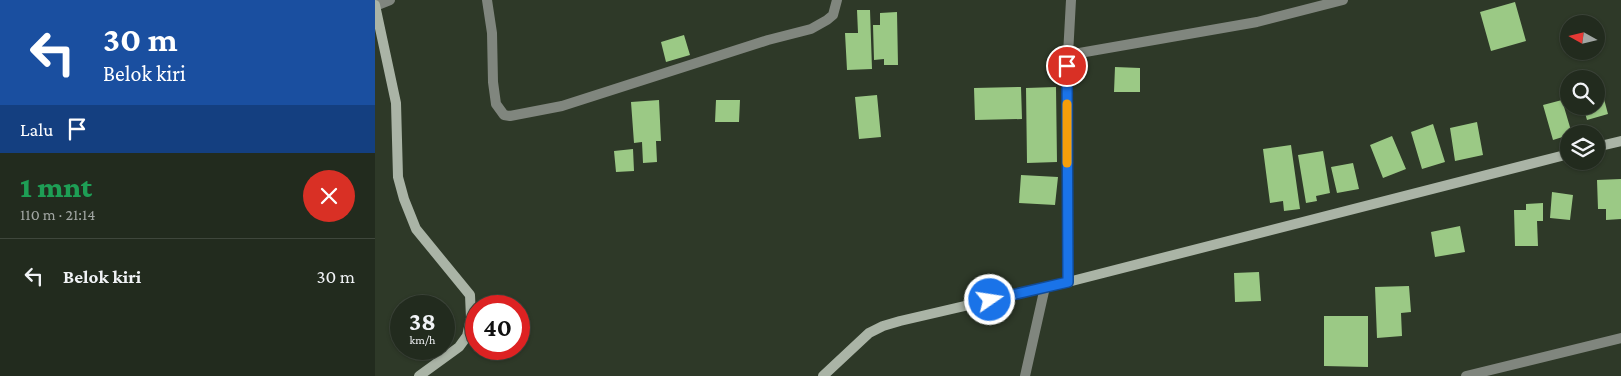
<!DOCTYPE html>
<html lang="id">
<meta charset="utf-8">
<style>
body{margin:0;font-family:"Crimson Pro",serif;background:#2a3327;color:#f1f3f6;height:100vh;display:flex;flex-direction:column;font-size:19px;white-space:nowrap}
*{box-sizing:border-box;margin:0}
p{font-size:16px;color:#a2a7a4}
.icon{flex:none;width:28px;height:28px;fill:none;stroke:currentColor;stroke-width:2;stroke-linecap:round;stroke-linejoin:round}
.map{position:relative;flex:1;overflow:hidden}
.drawer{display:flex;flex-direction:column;background:#222b1e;width:375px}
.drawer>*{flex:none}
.guide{background:#1a4fa0;color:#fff;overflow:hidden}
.needle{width:32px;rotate:278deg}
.fabs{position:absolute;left:1185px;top:15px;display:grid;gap:10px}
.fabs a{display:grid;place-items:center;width:45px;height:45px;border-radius:50%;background:#222b1e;box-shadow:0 1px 4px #0004,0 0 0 1px #3f473c;font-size:25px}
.speed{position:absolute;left:15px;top:295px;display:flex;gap:10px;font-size:25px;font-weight:700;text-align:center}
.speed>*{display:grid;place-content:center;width:65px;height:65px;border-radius:50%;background:#222b1e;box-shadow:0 1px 4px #0004,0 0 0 1px #3f473c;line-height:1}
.speed small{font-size:12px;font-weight:400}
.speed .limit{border:8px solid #d22;background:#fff;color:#111}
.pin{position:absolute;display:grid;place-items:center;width:42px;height:42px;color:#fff;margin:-21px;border:2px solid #fff;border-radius:50%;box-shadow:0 1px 5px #0007}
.me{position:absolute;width:55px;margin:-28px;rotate:77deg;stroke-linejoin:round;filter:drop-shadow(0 0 4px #0008)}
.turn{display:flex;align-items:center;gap:18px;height:105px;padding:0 20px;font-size:22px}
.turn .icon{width:65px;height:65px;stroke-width:2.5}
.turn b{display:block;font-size:35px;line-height:42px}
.then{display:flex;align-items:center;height:48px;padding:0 20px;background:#0003;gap:10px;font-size:19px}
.round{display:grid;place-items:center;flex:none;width:52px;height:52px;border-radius:26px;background:#2a3327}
.overview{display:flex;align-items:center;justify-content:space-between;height:85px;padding:0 20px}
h1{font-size:30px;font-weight:800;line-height:38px;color:#1e9e55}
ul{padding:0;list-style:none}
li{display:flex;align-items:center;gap:15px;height:75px;padding:0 20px;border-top:1px solid #3f473c}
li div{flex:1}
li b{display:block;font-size:19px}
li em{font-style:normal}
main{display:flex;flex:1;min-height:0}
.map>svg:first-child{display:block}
.building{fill:#9bc985}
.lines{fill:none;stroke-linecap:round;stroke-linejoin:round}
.street{stroke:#80867e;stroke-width:10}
.secondary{stroke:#aab4a6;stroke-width:10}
.route-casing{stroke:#114b97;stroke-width:12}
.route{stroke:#1a73e8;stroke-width:9}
.slow{stroke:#f59e0b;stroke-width:9}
</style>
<main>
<section class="drawer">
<div class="guide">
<div class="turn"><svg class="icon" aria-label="left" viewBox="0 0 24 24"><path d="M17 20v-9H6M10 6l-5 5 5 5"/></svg><div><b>30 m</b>Belok kiri</div></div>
<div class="then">Lalu<svg class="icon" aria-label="arrive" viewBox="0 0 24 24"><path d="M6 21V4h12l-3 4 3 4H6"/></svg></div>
</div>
<div class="overview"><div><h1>1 mnt</h1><p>110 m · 21:14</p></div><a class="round" style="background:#d93025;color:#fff"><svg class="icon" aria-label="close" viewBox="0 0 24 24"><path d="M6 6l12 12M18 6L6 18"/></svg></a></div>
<ul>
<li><svg class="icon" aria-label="left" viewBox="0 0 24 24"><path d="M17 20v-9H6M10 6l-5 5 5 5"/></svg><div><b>Belok kiri</b></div><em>30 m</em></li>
</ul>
</section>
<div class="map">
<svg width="1246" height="376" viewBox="0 0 1246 376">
<rect width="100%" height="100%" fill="#2e3928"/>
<path class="building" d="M1140 2 1151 41 1116 51 1105 12Z
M482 10H495L497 69 472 70 470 33H483Z
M522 12 523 65H509V59L499 60 498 25H505V13Z
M309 35 315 55 291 62 286 42Z
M740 67 765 68V92H739Z
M1225 84 1233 114 1212 120 1208 106H1221V85Z
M646 87 647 119 600 120 599 88Z
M681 87 682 162 652 163 651 88Z
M502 95 506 137 484 139 480 97Z
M284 100 286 141H281L282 162 268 163 267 142 259 143 256 102Z
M341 100H365L364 122H340Z
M1187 100 1197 134 1178 140 1168 105Z
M1102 122 1108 155 1080 161 1075 128Z
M1058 124 1070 162 1047 169 1036 132Z
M1017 136 1031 169 1008 178 995 145Z
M916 145 925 209 909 211 908 201 895 203 888 149Z
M258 149 259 171 241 172 239 151Z
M948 151 955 193 941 196 942 201 931 203 923 155Z
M978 163 984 189 962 193 956 167Z
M646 175 683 177 680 205 644 203Z
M1246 179V219L1231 220V209H1223L1222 180Z
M1177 192 1198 195 1195 220 1175 218Z
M1168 203V221H1162L1163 246H1140L1139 210H1151V204Z
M1085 226 1090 252 1060 257 1056 232Z
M884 272 886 301 860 302 859 273Z
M1034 286 1036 312 1026 313 1027 336 1002 338 1000 287Z
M949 316H993V367L949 366Z"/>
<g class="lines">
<path class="street" d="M112 0 117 33 118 82 121 104 129 115 135 116 187 106 393 40 436 29 452 20 458 15 462 0
M0 6 15 0
M693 55 696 0
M693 282 692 87 693 55 882 22 968 0
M650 376 670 287
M1091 376 1246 338"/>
<path class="secondary" d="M0 5 21 103 23 177 29 199 41 229 95 295 96 318 92 336 84 347 44 376
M1221 147 1246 141
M448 376 494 333 508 326 525 321 693 282 1194 154"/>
</g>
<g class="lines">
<g class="route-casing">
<path id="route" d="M615 300 693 282 692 66"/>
</g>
<use href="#route" class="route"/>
<path class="slow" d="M692 104V163"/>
</g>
</svg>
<div class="fabs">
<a><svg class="needle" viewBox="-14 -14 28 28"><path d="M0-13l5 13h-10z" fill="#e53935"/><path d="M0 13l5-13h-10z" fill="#a2a7a4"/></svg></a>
<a><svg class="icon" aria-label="search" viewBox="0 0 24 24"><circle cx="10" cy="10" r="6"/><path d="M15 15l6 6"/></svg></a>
<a><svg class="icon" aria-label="layers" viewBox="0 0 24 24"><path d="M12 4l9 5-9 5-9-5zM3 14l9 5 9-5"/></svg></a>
</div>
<div class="speed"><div>38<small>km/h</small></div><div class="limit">40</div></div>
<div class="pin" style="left:692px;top:66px;background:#d93025"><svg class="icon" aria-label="arrive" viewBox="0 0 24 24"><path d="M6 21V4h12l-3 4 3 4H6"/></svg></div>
<svg class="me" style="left:615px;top:300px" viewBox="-20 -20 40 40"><circle r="17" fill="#1a73e8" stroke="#fff" stroke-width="3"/><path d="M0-11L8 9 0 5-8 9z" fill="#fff"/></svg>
</div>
</main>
